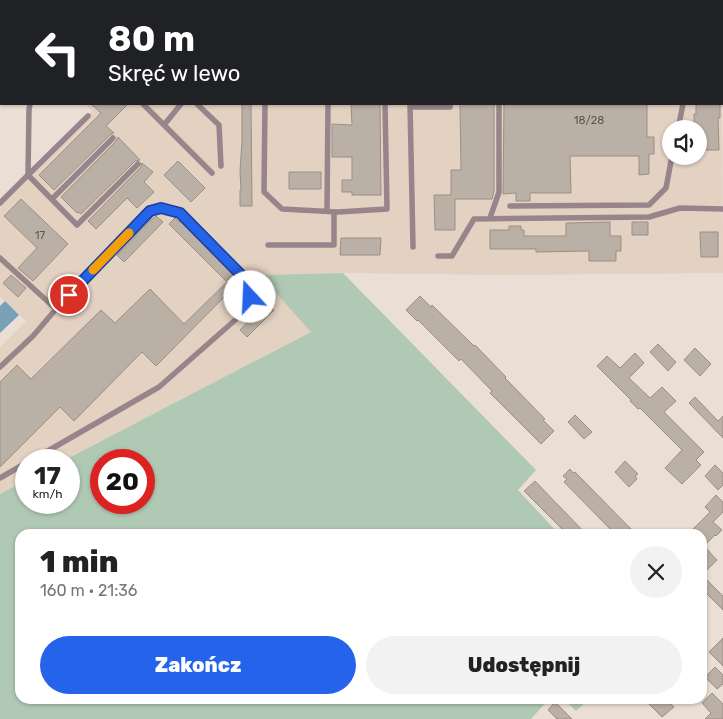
<!DOCTYPE html>
<html lang="pl">
<meta charset="utf-8">
<style>
body{margin:0;font-family:Rubik,sans-serif;background:#f2f2f2;color:#222;height:100vh;display:flex;flex-direction:column;font-size:19px;white-space:nowrap}
*{box-sizing:border-box;margin:0}
p{font-size:16px;color:#767676}
.icon{flex:none;width:28px;height:28px;fill:none;stroke:currentColor;stroke-width:2;stroke-linecap:round;stroke-linejoin:round}
.map{position:relative;flex:1;overflow:hidden}
.side{position:absolute;left:15px;top:529px;width:692px;height:175px;display:flex;flex-direction:column;background:#fff;border-radius:15px;box-shadow:0 1px 4px #0004}
.side>*{flex:none}
.hud{position:absolute;left:0px;top:0px;width:724px;height:105px;box-shadow:0 1px 4px #0004;background:#202124;color:#fff;overflow:hidden}
.tools{position:absolute;left:662px;top:120px;display:grid;gap:10px}
.tools a{display:grid;place-items:center;width:45px;height:45px;border-radius:50%;background:#fff;box-shadow:0 1px 4px #0004;font-size:25px}
.speed{position:absolute;left:15px;top:449px;display:flex;gap:10px;font-size:25px;font-weight:700;text-align:center}
.speed>*{display:grid;place-content:center;width:65px;height:65px;border-radius:50%;background:#fff;box-shadow:0 1px 4px #0004;line-height:1}
.speed small{font-size:12px;font-weight:400}
.speed .limit{border:8px solid #d22;background:#fff;color:#111}
.pin{position:absolute;display:grid;place-items:center;width:42px;height:42px;color:#fff;margin:-21px;border:2px solid #fff;border-radius:50%;box-shadow:0 1px 5px #0007}
.me{position:absolute;width:55px;margin:-28px;rotate:340deg;stroke-linejoin:round;filter:drop-shadow(0 0 4px #0008)}
.turn{display:flex;align-items:center;gap:18px;height:105px;padding:0 25px;font-size:22px}
.turn .icon{width:65px;height:65px;stroke-width:2.5}
.turn b{display:block;font-size:35px;line-height:42px}
.round{display:grid;place-items:center;flex:none;width:52px;height:52px;border-radius:26px;background:#f2f2f2}
.overview{display:flex;align-items:center;justify-content:space-between;height:85px;padding:0 25px}
h1{font-size:30px;font-weight:800;line-height:38px}
.action{display:flex;gap:10px;margin-top:auto;padding:10px 25px}
.action a{flex:1;height:58px;border-radius:30px;background:#2563eb;color:#fff;font-size:20px;font-weight:800;line-height:58px;text-align:center}
.action a+a{background:#f2f2f2;color:#222}
.map>svg:first-child{display:block}
.built{fill:#e3d1c2;fill-rule:evenodd}
.green{fill:#b0c9b5;fill-rule:evenodd}
.water{fill:#79a1b5}
.building{fill:#bbb0a6;stroke:#9a8f85}
.lines{fill:none;stroke-linecap:round;stroke-linejoin:round}
.service{stroke:#97858b;stroke-width:5.5}
.route-casing{stroke:#184099;stroke-width:12}
.route{stroke:#2563eb;stroke-width:9}
.slow{stroke:#f59e0b;stroke-width:9}
.labels{text-anchor:middle;stroke-width:4;stroke-linejoin:round;paint-order:stroke}
.number-label{font-size:11px;fill:#5c5650}
</style>
<div class="map">
<svg width="723" height="719" viewBox="0 0 723 719">
<rect width="100%" height="100%" fill="#ebdfd5"/>
<path class="built" d="M17 0H717V1H16Z
M722 45 723 273 502 275 343 273 260 275 312 332 65 460H26V480L0 494V347L26 321 0 297V204L92 111 85 104H722ZM671 129H699V156H671Z"/>
<path class="green" d="M343 273 536 470 518 490 559 534H20V699H549L531 719H0V494L26 480V502H69V460H65L311 332 260 275ZM101 460H144V502H101Z
M564 699H589L576 711Z"/>
<path class="water" d="M5 301 19 315 0 333V306Z"/>
<path class="building" d="M91 104H128L106 126 114 133 110 135 54 190 39 175 101 113Z
M242 104H251L252 206H240V190H241L240 171 242 141Z
M351 104H380L381 195H352V192H342V180H352V157H332V124L352 125Z
M460 104H494V191L492 199H455V230H435L434 195H451V170H461Z
M504 104H647V137H654V154H649V174L639 175V156H570L571 193H530V201H516V193L503 194Z
M696 104H720V118H718L719 150H699V129H694V114H696Z
M118 137 140 160 135 161 81 214 78 212 77 213 61 197 116 141Z
M178 161 205 188 191 202 164 175Z
M142 163 153 172 144 182 154 192 137 208 127 198 96 229 88 221 141 167Z
M289 172H321V189H289Z
M21 199 68 244 33 281 18 268 37 248 4 216Z
M156 216 163 222 124 262 117 255 149 222Z
M175 218 179 222 180 221 233 274 226 281 169 224Z
M610 222V236H621V251H616V261H589V251L536 252V249H490V230H509V226H521V230H524V236H566V223Z
M632 222H648V235H632Z
M700 232H718V257H701Z
M341 238H381L380 255H340Z
M11 275 26 288 18 297 3 283Z
M227 282 232 289 156 366 142 352 74 421 60 407 0 467V382L17 365 31 379 101 310 115 323 150 289 184 324Z
M420 296 431 307 432 305 474 346 475 345 506 377 505 378 545 419 543 420 554 431 541 444 490 393 492 391 461 359 459 361 418 320 417 321 406 310Z
M267 303 274 310 247 337 240 330Z
M658 344 676 362 668 371 650 352Z
M695 348 711 364 700 376 684 360Z
M635 353 644 363 629 378 650 398 662 387 676 401 664 412 704 452 696 460 701 465 682 484 665 468 682 450 640 408 638 409 630 401 631 400 597 366 607 356 620 368Z
M695 397 718 421 723 416V438L689 403Z
M575 415 592 432 584 439 568 422Z
M625 461 638 474 635 476 637 479 629 487 615 472Z
M715 465 723 473V485L718 490 705 476Z
M570 469 573 473 575 472 631 529 625 534H615L564 482 567 479 563 476Z
M535 481 586 534H567L524 491Z
M716 495 723 502V512L713 522 722 530 716 536 715 535 704 546 717 560 702 575V534H688L710 512 705 507Z
M702 575 723 596V610L702 589Z
M723 638V666L709 652Z
M715 667 723 675V684L717 689 705 677Z
M712 693 723 704V719H705L711 713 702 703Z
M654 699H666L674 707 662 717 649 704Z
M555 702 572 719H557L548 710Z"/>
<g class="lines">
<path class="service" d="M35 0 37 1
M266 0 270 1
M370 0V1
M420 0V1
M109 1 110 0
M150 1 151 0
M281 1V0
M510 1V0
M722 13H723
M722 43H723
M143 104 212 173
M197 104 219 125 221 166
M265 104 264 192 282 209 338 212 387 209 385 104
M410 104 413 247
M410 107H450V104
M88 116 28 175 77 225 138 164
M164 125 181 104
M678 129 683 104
M52 199 113 138
M0 203 28 175 29 110 30 104
M510 206 649 205 666 188 672 156
M327 211 328 104
M490 218 499 192V104
M268 245H334V212
M438 256H452L474 219 649 217 680 208 723 209
M0 258 56 309 33 336 0 367
M32 460 159 387 242 314 250 297 248 282 181 213 161 208 150 211 56 309
M0 478 26 463"/>
</g>
<g class="lines">
<g class="route-casing">
<path id="route" d="M69 295 150 211 161 208 180 213 248 282 250 297"/>
</g>
<use href="#route" class="route"/>
<path class="slow" d="M93 270 129 233"/>
</g>
<g class="labels">
<g class="number-label">
<text x="589" y="124">18/28</text>
<text x="40" y="239">17</text>
</g>
</g>
</svg>
<div class="tools">
<a><svg class="icon" aria-label="sound" viewBox="0 0 24 24"><path d="M4 9h4l5-4v14l-5-4H4zM17 9q2 3 0 6"/></svg></a>
</div>
<div class="speed"><div>17<small>km/h</small></div><div class="limit">20</div></div>
<div class="pin" style="left:69px;top:295px;background:#d93025"><svg class="icon" aria-label="arrive" viewBox="0 0 24 24"><path d="M6 21V4h12l-3 4 3 4H6"/></svg></div>
<svg class="me" style="left:250px;top:297px" viewBox="-20 -20 40 40"><circle r="19" fill="#fff"/><path d="M0-13L10 11 0 6-10 11z" fill="#2563eb"/></svg>
<div class="hud">
<div class="turn"><svg class="icon" aria-label="left" viewBox="0 0 24 24"><path d="M17 20v-9H6M10 6l-5 5 5 5"/></svg><div><b>80 m</b>Skręć w lewo</div></div>
</div>
<section class="side">
<div class="overview"><div><h1>1 min</h1><p>160 m · 21:36</p></div><a class="round"><svg class="icon" aria-label="close" viewBox="0 0 24 24"><path d="M6 6l12 12M18 6L6 18"/></svg></a></div>
<div class="action"><a>Zakończ</a><a>Udostępnij</a></div>
</section>
</div>
